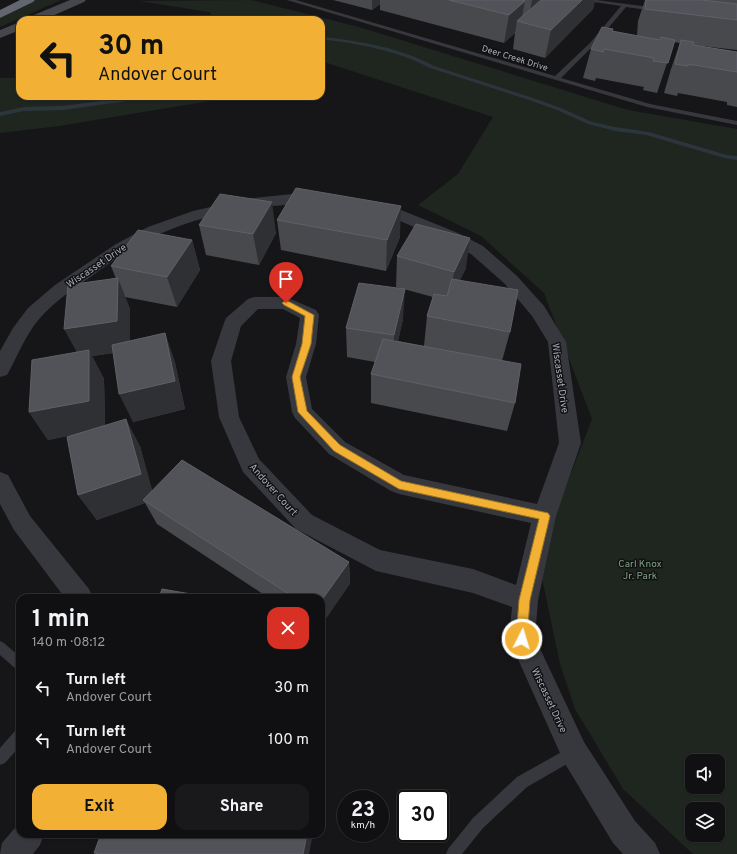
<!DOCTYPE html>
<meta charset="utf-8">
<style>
body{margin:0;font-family:Overpass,sans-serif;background:#19191b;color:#f1f3f6;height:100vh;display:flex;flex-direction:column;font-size:15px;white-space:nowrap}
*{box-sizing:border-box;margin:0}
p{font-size:13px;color:#9c9d9f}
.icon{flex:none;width:22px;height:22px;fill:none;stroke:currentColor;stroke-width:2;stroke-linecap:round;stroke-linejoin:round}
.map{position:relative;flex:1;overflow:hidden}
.panel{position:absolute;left:16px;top:594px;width:309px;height:244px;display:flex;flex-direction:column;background:#101012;border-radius:12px;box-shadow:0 1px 3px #0004,0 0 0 1px #303032}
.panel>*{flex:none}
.guide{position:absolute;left:16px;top:16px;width:309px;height:84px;border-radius:12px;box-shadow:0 1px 3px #0004,0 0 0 1px #303032;background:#f2b134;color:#111;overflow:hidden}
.buttons{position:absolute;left:685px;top:754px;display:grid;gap:8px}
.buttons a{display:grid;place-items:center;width:40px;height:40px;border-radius:8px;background:#101012;box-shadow:0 1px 3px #0004,0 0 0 1px #303032;font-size:20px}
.speed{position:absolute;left:337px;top:790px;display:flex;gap:8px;font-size:20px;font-weight:700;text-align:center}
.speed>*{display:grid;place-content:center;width:52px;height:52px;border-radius:50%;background:#101012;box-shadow:0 1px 3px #0004,0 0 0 1px #303032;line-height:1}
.speed small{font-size:10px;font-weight:400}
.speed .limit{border:2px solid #111;border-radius:6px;background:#fff;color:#111}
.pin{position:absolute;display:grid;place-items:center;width:34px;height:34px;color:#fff;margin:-41px -17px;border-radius:50% 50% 50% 0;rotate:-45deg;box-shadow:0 0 4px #0007}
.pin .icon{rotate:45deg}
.me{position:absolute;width:44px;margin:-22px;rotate:5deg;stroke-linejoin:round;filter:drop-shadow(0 0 3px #0008)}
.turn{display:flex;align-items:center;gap:14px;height:84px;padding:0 16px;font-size:18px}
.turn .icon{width:52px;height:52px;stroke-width:2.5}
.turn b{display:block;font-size:28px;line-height:34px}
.round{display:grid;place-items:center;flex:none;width:42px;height:42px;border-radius:12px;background:#19191b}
.head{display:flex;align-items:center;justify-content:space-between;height:68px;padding:0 16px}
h1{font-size:24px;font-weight:700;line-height:30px}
.button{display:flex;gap:8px;margin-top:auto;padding:8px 16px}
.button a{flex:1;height:46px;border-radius:12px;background:#f2b134;color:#111;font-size:16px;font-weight:700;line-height:46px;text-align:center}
.button a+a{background:#19191b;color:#f1f3f6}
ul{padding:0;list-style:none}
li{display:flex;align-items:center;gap:12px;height:52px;padding:0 16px}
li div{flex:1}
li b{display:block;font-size:15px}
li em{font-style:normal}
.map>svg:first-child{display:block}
.green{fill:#1e261f;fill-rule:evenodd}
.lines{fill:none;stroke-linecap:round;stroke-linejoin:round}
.stream{fill:#2c353c;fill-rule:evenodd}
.service{fill:#37383d;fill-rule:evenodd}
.minor{fill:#37383d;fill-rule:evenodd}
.secondary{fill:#45474d;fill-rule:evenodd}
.motorway{fill:#63666e;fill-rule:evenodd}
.wall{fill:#47494d}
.shaded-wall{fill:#2f3033}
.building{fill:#525359;stroke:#5f6168}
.route{fill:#f2b134;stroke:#9d7322}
.labels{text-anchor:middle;stroke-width:3;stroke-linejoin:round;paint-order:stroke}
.far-street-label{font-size:9px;fill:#a8adb8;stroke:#111113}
.street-label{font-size:10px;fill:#a8adb8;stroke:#111113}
.park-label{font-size:10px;fill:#7fa381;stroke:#111113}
</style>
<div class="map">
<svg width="737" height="854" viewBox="0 0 737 854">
<rect width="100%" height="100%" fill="#161618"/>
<path class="green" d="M35 0H61L0 27V17Z
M251 0 359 27 628 110 737 129V854H693L623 789 575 709 560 664 538 559 592 419 544 293 481 236 418 205 458 174 493 117 321 61V20H216L209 12 139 1ZM692 761H718V787H692ZM692 809H718V835H692Z
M0 78H20V96H240L59 126 0 133Z"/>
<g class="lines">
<path class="stream" d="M321 37C360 41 398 47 434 66L533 98 561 108 592 122 615 127 649 132 727 155 737 156V160L724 158 646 135 615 131 588 124 557 110 529 100 430 68C396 50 359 44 321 39Z
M138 96H152L149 98 63 110 24 111 0 116V112L24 107 63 106Z"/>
<path class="service" d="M287 0H296L555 76 590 43 621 6 581 0H596L657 8V10L655 11 626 7 594 45 561 78 650 104 737 121V125L647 107Z
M0 641 4 643 20 657V671L16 669 0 655Z
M20 729V746L5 763 0 765V748L15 731Z
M574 745 579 747 581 752 579 757 527 787 483 828 462 854H446L448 849 473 818 517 777Z"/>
<path class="minor" d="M292 194 322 196 324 199 322 202 316 204C254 204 192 215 137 245 122 254 107 265 92 276 74 288 55 301 40 318 25 335 18 356 7 375L0 377V351L13 328 28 308 55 285 116 244 148 227 193 211 245 199Z
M373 204 401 210 458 233 483 246 517 276 544 306 566 342 581 443 556 516 538 600 535 638 584 742 635 821 655 843 660 854H623L613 843 564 762 513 648 509 639 512 607 473 593 376 571 296 529 243 472 219 417 211 361 224 323 226 318 248 299 254 297H286L316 310 319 315 316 344 306 377 312 409 345 442 404 475 537 504 559 443 548 342 532 316 505 284 471 254 446 241 391 217 367 212 365 209 367 206ZM258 309H283L300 318 296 344 286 377 292 412 295 418 329 454 391 491 399 494 531 523 516 585 473 569 380 550 312 515 259 459 239 417 231 361 241 326Z
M0 472 8 475 30 516 89 589 93 598H65L14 530 0 504Z
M20 822V834H44L40 845 33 854H0L2 843Z"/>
<path class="secondary" d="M70 0H86L84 2 43 20H27L29 17Z
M20 22V30L0 38V30Z"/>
<path class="motorway" d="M20 0H35L33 2 0 18V10Z"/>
</g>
<path class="wall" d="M333 0H595L593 9 545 58 513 49 515 33 504 43 380 10V4L372 10Z
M645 0H737V50L693 45 737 52V107L727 105V102L678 93 677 96 664 93 671 69 680 43 674 42 657 93 643 90 644 87 596 78 595 81 583 78 591 49 613 29V32L637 36 638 21Z
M277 220 400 237 386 271 281 250Z
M199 225 276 233 259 265 206 255Z
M192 240 200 270 177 307 125 297 130 309V341L165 333 175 363 185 409 133 422 113 353 92 356 104 379 105 425 140 446 152 491 349 562 350 584 321 598H269L157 524 145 503 97 520 78 495 76 434 48 440 29 412 76 352 116 279 111 266Z
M397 256 466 268 460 280 510 332 502 361 515 403 507 431 371 403V374L375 362 347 357 346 328 403 319 398 341 478 356 424 346 427 316 433 297 396 287Z"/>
<path class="shaded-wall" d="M372 0H380V4L372 10Z
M532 0H544L528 22Z
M582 0H595L593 9 545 58 551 30Z
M525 1 521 22 517 21 515 33 504 43 509 15Z
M272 202 276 233 259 265 253 234Z
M401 206 400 237 386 271 387 240Z
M470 238 466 268 449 302 454 272Z
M192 240 200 270 177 307 167 277Z
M118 278 130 309V351L92 356 104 379 105 429 48 440 29 412 80 358 64 329Z
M405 289 403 319 393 364 394 335Z
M165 333 175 363 185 409 133 422 119 394Z
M126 419 140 446 155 500H143L145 503 97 520 78 495Z
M349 562 350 584 321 626V601Z
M307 834H313L309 854H303Z"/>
<path class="building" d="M449 0H522L525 1 509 15Z
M541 0H582L551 30 517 21Z
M646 0H702L737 4V20L645 9Z
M602 27 613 29 612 31 660 40 661 37 675 40 668 63 653 61 654 58 604 49 603 52 591 49Z
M681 40 694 42 693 45 737 52V72L688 64V66L675 64Z
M296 188 401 206 387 240 277 220Z
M220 194 272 202 253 234 199 225Z
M416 224 470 238 454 272 397 256Z
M138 230 192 240 167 277 111 266Z
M118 278 117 321 64 329 68 285Z
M452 279 518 290 510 332 427 316 434 294 447 296Z
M359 283 405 289 394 335 346 328Z
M165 333 175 381 119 394 112 345Z
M383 339 521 364 515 403 371 374Z
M89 350V401L29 412 32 360Z
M126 419 141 474 78 495 67 437Z
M182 460 349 562 321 601V598H295L143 500Z
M162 589 214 598H159Z
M101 834H307L303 854H99L94 853Z"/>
<path class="route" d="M286 300 314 315 311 344 300 377 307 411 340 445 401 481 548 513 550 516 530 600 527 639 526 643 522 645 518 643 516 639 519 600 539 519 399 489 334 451 298 412 292 377 302 344 305 316 284 305 282 303Z"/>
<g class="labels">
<g class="far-street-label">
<text transform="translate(515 58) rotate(17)" y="3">Deer Creek Drive</text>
</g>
<g class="street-label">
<text transform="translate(96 265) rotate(-34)" y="4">Wiscasset Drive</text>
<text transform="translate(561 378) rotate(82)" y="4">Wiscasset Drive</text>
<text transform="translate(274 489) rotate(48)" y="4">Andover Court</text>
<text transform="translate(550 700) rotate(65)" y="4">Wiscasset Drive</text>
</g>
<g class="park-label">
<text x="640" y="567">Carl Knox<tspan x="640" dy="12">Jr. Park</tspan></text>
</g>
</g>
</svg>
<div class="buttons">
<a><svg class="icon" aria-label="sound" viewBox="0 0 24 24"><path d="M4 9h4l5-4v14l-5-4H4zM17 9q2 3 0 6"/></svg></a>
<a><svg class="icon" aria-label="layers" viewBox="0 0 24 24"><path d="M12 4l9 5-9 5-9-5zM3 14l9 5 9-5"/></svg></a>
</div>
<div class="speed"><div>23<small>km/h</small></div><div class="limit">30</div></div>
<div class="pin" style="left:286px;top:303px;background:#d93025"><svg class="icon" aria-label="arrive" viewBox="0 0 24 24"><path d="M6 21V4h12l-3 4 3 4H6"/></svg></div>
<svg class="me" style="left:522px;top:639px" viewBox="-20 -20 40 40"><circle r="17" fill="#f2b134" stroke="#fff" stroke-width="3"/><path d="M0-11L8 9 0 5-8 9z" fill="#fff"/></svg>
<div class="guide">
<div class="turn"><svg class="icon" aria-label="left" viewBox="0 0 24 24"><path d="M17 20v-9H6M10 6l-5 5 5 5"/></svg><div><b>30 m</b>Andover Court</div></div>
</div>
<section class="panel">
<div class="head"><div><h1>1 min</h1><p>140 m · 08:12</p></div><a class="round" style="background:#d93025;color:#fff"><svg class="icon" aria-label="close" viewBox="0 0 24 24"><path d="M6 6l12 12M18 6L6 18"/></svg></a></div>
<ul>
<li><svg class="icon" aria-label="left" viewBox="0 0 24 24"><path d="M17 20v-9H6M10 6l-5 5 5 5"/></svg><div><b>Turn left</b><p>Andover Court</p></div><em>30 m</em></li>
<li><svg class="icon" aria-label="left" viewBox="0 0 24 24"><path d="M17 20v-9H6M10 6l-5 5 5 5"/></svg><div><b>Turn left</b><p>Andover Court</p></div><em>100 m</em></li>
</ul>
<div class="button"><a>Exit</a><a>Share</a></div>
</section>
</div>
